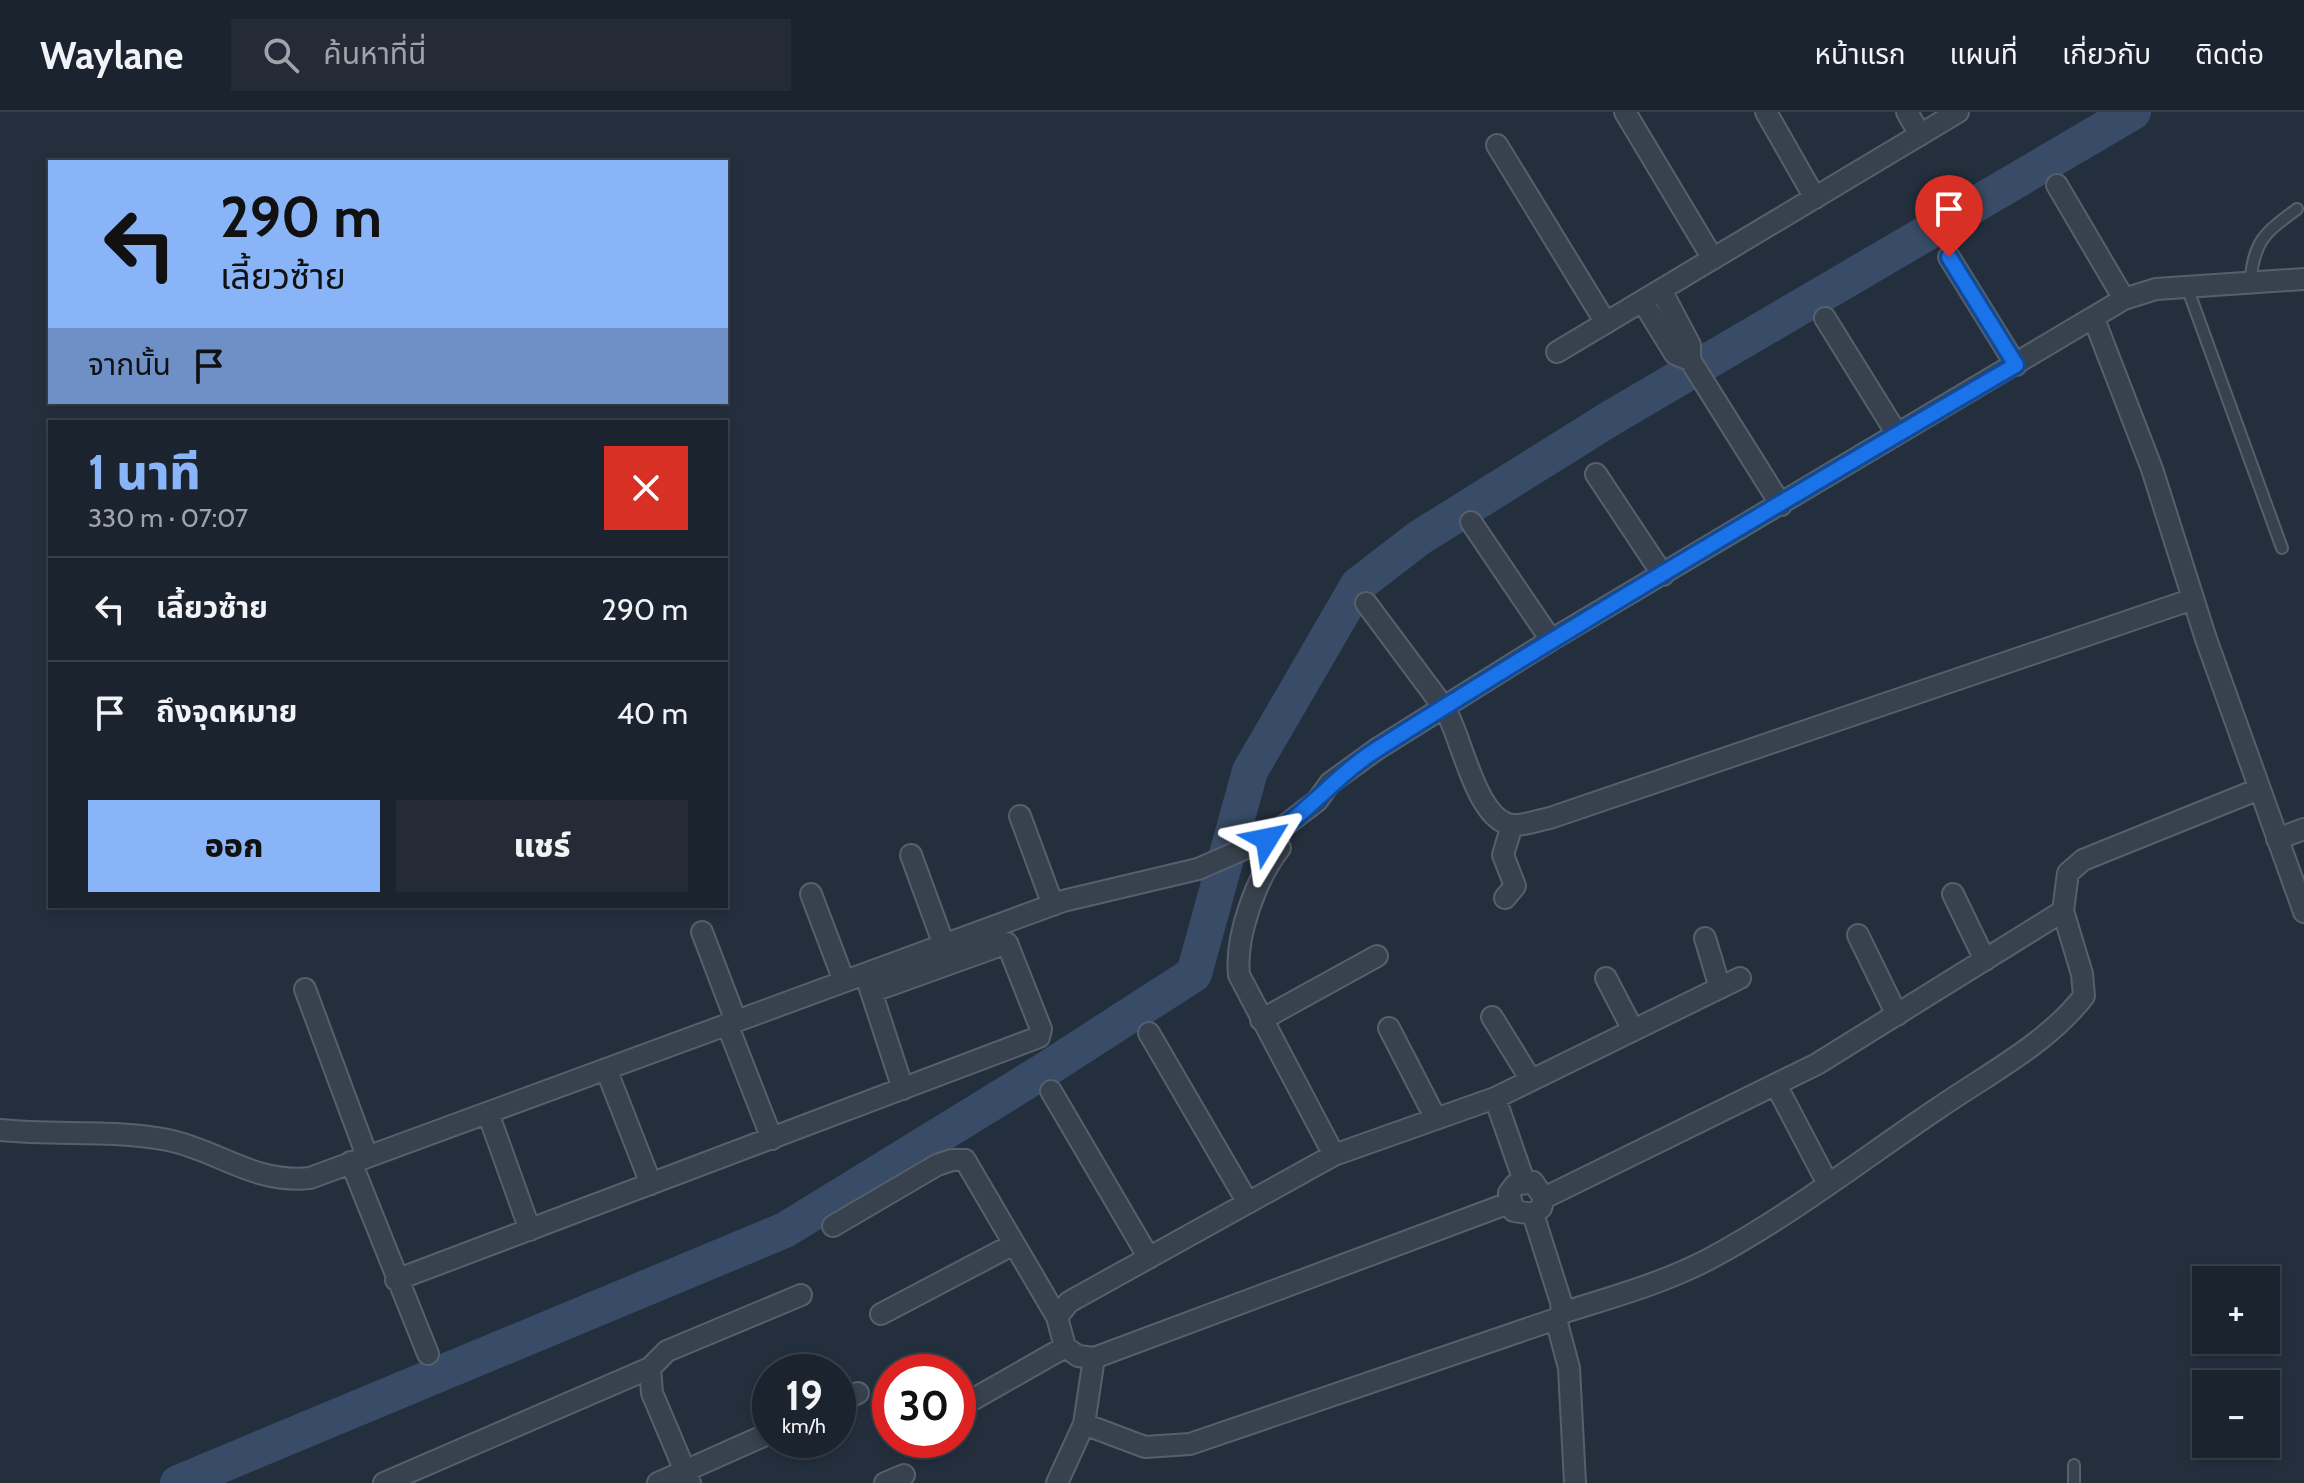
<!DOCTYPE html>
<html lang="th">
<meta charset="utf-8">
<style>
body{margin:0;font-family:Cabin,"Noto Sans Thai",sans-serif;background:#242b36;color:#f1f3f6;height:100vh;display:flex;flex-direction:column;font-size:30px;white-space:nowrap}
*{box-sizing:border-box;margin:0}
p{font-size:26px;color:#a0a4aa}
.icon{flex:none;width:44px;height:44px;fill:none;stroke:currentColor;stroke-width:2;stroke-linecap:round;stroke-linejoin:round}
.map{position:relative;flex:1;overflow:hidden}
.drawer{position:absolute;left:48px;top:308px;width:680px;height:488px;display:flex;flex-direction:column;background:#1b232e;border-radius:0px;box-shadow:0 4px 12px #0003,0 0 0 2px #39404a}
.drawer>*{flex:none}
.top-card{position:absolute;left:48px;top:48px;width:680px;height:244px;border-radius:0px;box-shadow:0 4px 12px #0003,0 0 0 2px #39404a;background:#8ab4f8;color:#111;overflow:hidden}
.buttons{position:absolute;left:2192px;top:1154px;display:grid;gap:16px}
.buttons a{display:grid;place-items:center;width:88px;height:88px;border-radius:0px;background:#1b232e;box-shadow:0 4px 12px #0003,0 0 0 2px #39404a;font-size:40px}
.speed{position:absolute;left:752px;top:1242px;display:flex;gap:16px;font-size:40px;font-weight:700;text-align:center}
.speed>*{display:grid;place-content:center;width:104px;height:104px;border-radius:50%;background:#1b232e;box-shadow:0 4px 12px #0003,0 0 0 2px #39404a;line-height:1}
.speed small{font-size:20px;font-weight:400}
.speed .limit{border:12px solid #d22;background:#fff;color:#111}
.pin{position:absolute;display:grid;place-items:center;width:68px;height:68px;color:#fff;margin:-82px -34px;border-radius:50% 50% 50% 0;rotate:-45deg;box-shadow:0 0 8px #0007}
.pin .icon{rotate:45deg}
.me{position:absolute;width:88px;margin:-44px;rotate:55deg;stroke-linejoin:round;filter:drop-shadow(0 0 6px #0008)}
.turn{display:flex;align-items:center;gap:28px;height:168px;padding:0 40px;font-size:36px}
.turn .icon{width:104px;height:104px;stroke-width:2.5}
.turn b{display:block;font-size:56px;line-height:68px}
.then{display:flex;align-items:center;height:76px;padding:0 40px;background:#0003;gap:16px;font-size:30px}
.round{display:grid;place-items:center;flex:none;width:84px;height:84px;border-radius:0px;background:#242b36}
.head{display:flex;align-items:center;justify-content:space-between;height:136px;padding:0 40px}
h1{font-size:48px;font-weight:800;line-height:60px;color:#8ab4f8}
.primary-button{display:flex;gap:16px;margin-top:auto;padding:16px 40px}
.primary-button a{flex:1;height:92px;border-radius:0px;background:#8ab4f8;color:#111;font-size:32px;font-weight:800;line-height:92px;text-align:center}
.primary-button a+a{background:#242b36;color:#f1f3f6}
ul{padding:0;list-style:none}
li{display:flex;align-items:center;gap:24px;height:104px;padding:0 40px;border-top:2px solid #39404a}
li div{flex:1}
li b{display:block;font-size:30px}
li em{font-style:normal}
header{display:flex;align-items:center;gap:48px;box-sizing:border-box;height:112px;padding:0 40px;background:#1b232e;border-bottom:2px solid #39404a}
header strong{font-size:38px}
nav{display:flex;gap:44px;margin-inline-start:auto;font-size:28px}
.search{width:560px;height:72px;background:#242b36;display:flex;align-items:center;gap:20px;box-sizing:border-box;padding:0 28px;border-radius:0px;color:#a0a4aa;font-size:30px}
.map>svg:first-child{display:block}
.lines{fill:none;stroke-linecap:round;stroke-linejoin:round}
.river{stroke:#394c67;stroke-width:36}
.service-casing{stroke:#565f6c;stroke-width:14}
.minor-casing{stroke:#565f6c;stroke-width:24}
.service{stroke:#38414e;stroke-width:10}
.minor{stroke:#38414e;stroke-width:20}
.route-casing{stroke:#114b97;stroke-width:20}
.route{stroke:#1a73e8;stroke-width:14}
</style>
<header>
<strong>Waylane</strong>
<div class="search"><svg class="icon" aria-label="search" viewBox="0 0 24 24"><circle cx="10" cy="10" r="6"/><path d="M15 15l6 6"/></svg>ค้นหาที่นี่</div>
<nav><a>หน้าแรก</a><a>แผนที่</a><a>เกี่ยวกับ</a><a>ติดต่อ</a></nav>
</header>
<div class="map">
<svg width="2304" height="1371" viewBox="0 0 2304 1371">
<rect width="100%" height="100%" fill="#242f3e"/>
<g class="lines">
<path class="river" d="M178 1371 785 1118 1042 960 1194 862 1250 659 1358 473 1419 426 1611 306 2133 0"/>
<g class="service-casing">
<path id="service" d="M2250 172C2254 129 2263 122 2297 97
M2187 175 2282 436
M2074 1353V1371"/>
</g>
<g class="minor-casing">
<path id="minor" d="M1625 0 1713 147
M1766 0 1815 86
M1907 0 1920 23
M1497 33 1606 211
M2057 73 2124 187
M1949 145 2016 253
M1661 178 1690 233V248L1781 393
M1643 190 1675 242 1690 248
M1825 206 1897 322
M2094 207 2152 357 2206 527 2304 800
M1557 240 1958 0
M1596 362 1663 463
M1471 410 1551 528
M1366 491 1445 597C1462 625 1476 710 1513 713 1523 714 1539 708 1550 706L2193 487
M1020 704 1053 793
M2277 727 2304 717
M1280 736C1256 767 1235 824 1239 863L1334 1043 1495 986 1524 1069
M911 743 944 833
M811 782 844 869
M1953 782 1985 848
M1505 786 1515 774 1503 743 1512 713
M702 820 736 909
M1858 823 1897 903
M1705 826 1720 876
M1606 866 1633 918
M867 867 903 977
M305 877 367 1044
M1492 905 1531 968
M1261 908 1377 844
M727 912 772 1027
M1389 916 1436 1007
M1149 921 1248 1091
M606 957 651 1072
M1776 973 1828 1072
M1051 979 1149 1146
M1495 986 1740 866
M488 1001 530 1118
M0 1018C55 1024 113 1017 168 1028 220 1039 254 1072 310 1066L1063 789 1198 757 1267 727 1317 689 1330 671 1377 637 1551 528 2124 187 2156 177 2304 167
M1334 1043 1069 1190 1057 1205 1065 1235 1078 1244 1094 1246 1509 1091
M351 1050 428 1242
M1544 1086 1533 1070 1515 1073 1509 1081 1514 1099 1533 1102 1541 1096 1544 1086 1817 952 2063 799 2068 761 2083 748 2259 677
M833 1114 937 1053 952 1048H965L1057 1205
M396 1168 1039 925 1041 917 1007 831 871 880
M1562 1201C1612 1185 1664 1171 1711 1146 1791 1103 1864 1046 1940 995 1988 962 2048 931 2084 884L2082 862 2063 799
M881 1202 1014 1132
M1556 1207 1569 1256 1575 1371
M838 1290 858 1281
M958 1296 1065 1235
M1084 1312 1145 1335 1190 1332 1556 1207 1562 1201 1561 1190 1533 1102
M384 1371 650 1256
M658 1371 770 1321
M690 1371 652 1281 650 1256 667 1239 801 1183
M885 1371 904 1363
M1057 1371 1084 1312 1094 1246"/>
</g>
<use href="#service" class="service"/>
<use href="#minor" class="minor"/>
</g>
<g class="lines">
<g class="route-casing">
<path id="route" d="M1267 727C1309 700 1337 662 1379 636 1588 504 1802 378 2016 253L1949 145"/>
</g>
<use href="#route" class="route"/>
</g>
</svg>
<div class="buttons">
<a>+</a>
<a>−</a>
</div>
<div class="speed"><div>19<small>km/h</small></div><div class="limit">30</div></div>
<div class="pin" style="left:1949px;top:145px;background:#d93025"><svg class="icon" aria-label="arrive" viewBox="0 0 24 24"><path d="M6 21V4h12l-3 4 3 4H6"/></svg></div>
<svg class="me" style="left:1267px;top:727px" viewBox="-20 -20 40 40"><path d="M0-17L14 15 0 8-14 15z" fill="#1a73e8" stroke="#fff" stroke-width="4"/></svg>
<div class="top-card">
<div class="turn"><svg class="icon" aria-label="left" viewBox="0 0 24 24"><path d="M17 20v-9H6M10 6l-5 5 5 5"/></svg><div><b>290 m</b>เลี้ยวซ้าย</div></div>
<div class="then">จากนั้น<svg class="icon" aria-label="arrive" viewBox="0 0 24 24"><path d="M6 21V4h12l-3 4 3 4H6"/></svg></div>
</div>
<section class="drawer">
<div class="head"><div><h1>1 นาที</h1><p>330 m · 07:07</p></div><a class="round" style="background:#d93025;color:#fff"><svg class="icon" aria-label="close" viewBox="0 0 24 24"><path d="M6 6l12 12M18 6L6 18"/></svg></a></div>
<ul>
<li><svg class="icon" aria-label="left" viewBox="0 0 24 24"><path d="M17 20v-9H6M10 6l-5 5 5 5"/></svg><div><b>เลี้ยวซ้าย</b></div><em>290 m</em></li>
<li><svg class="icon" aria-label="arrive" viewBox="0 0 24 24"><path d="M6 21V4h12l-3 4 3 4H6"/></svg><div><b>ถึงจุดหมาย</b></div><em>40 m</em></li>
</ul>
<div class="primary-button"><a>ออก</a><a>แชร์</a></div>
</section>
</div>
